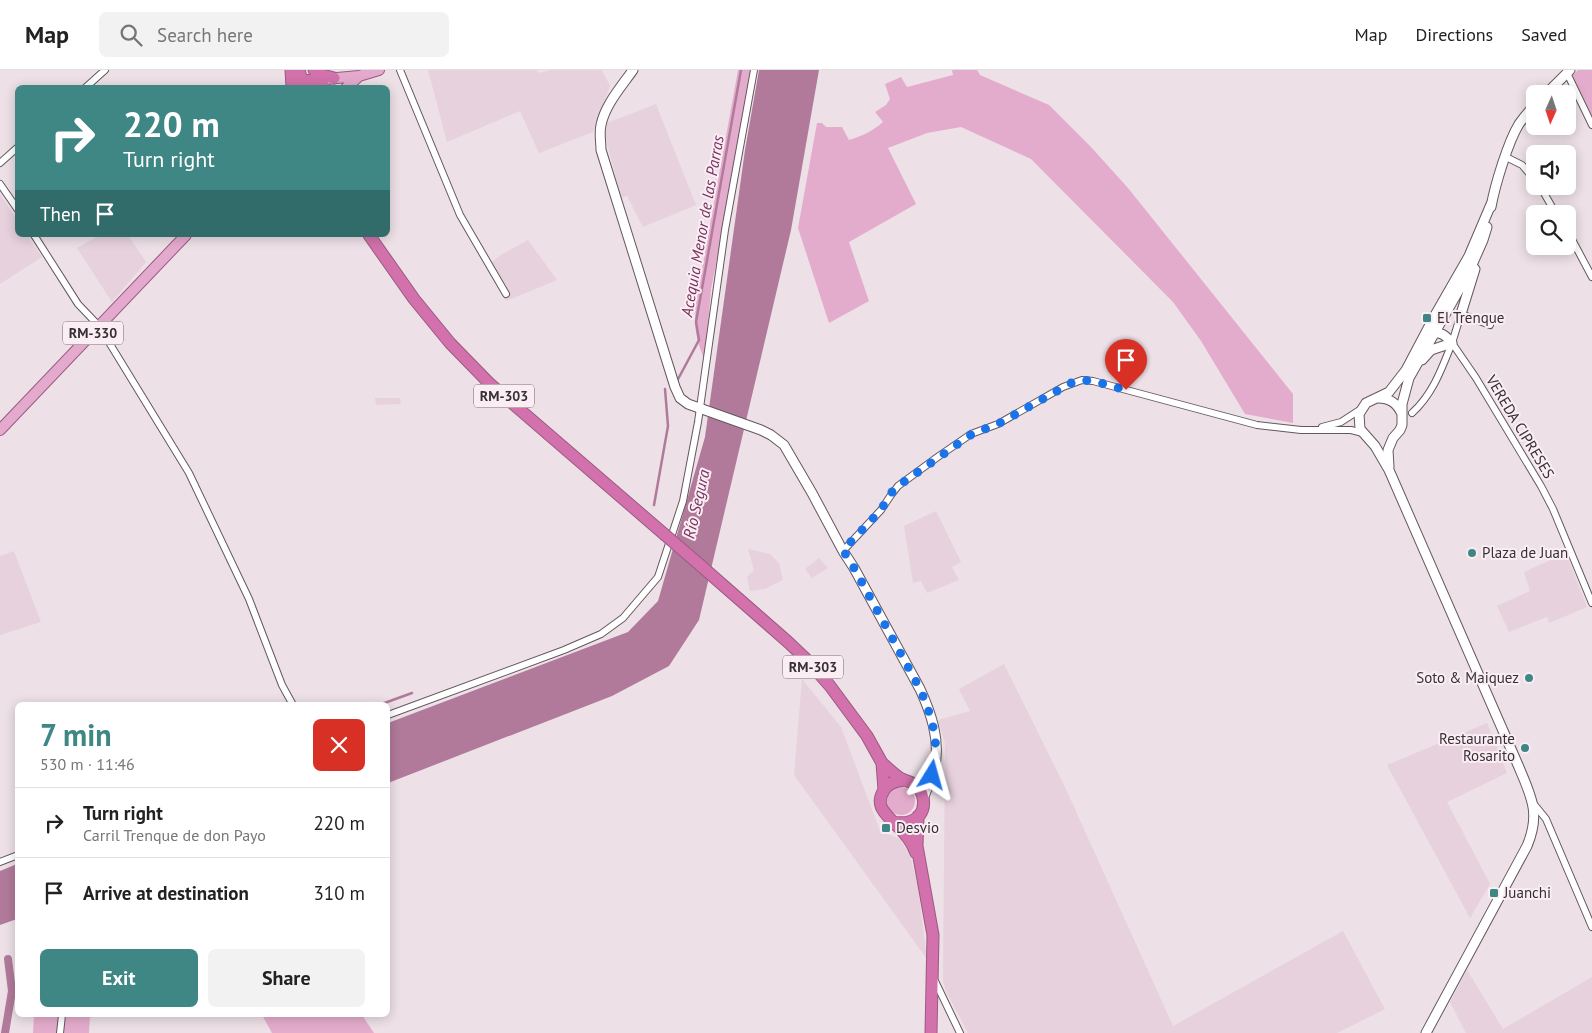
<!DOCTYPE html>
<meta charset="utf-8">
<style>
body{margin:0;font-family:"PT Sans",sans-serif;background:#f2f2f2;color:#222;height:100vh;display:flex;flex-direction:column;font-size:19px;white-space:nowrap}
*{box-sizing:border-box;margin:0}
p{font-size:16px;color:#767676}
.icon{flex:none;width:28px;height:28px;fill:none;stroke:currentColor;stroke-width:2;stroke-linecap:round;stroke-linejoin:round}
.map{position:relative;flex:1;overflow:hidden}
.drawer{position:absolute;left:15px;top:632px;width:375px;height:315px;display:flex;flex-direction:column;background:#fff;border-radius:8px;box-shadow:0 2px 12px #0003}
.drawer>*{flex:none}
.top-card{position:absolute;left:15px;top:15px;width:375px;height:152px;border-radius:8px;box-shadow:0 2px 12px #0003;background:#3f8785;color:#fff;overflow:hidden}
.needle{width:32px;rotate:183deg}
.tools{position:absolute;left:1526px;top:15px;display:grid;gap:10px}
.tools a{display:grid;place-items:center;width:50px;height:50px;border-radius:8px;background:#fff;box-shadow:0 2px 12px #0003;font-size:25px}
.pin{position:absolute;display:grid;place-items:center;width:42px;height:42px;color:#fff;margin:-51px -21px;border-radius:50% 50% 50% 0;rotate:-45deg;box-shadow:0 0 5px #0007}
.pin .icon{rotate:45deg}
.me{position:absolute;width:55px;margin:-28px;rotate:8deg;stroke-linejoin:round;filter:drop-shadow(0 0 4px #0008)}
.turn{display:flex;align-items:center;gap:18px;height:105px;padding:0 25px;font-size:22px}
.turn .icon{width:65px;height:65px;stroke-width:2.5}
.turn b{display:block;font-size:35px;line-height:42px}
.then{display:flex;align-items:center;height:48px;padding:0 25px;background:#0003;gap:10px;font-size:19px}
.round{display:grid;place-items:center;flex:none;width:52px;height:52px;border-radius:8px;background:#f2f2f2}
.headline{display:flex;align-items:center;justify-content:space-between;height:85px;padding:0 25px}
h1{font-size:30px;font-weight:600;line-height:38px;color:#3f8785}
.button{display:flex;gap:10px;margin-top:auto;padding:10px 25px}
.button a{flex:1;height:58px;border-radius:8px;background:#3f8785;color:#fff;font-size:20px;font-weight:600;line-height:58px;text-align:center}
.button a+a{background:#f2f2f2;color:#222}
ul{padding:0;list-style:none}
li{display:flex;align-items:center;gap:15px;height:70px;padding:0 25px;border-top:1px solid #e0e0e0}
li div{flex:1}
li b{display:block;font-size:19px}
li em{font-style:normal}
header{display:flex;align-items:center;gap:30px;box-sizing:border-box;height:70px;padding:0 25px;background:#fff;border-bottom:1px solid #e0e0e0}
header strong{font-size:24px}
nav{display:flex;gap:28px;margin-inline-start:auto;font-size:18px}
.search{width:350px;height:45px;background:#f2f2f2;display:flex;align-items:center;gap:12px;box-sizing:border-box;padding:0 18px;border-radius:8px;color:#767676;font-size:19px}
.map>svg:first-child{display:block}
.built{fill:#e6d1dd}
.green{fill:#e4accc}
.water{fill:#b17a9a}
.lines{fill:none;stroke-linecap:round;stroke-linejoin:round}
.stream{stroke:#b17a9a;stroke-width:2.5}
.canal{stroke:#b17a9a;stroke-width:8}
.street-casing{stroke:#63585e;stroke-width:8}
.secondary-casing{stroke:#63585e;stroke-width:11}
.primary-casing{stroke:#9b5a81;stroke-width:12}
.highway-casing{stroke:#9b5a81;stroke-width:13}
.street{stroke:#fff;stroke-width:6}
.secondary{stroke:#fff;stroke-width:9}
.primary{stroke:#e4aacd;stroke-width:10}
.highway{stroke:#d271ac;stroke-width:11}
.highway-bridge-casing{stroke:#9b5a81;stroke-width:13;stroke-linecap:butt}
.highway-bridge{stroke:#d271ac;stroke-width:11}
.route{stroke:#1a73e8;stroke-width:9;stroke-dasharray:0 16.2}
.poi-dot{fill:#3f8785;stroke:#fbedf4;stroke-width:2}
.labels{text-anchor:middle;stroke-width:4;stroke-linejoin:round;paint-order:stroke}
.shield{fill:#fbedf4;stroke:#70696c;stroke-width:1}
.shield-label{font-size:14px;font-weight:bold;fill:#353032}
.poi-label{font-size:15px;fill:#353032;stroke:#fbedf4;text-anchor:start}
.street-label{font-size:15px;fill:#353032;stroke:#fbedf4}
.water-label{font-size:16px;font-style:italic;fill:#76325d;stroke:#fbedf4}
</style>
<header>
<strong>Map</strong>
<div class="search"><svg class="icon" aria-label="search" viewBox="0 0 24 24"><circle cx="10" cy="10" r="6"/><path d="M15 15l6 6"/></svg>Search here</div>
<nav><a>Map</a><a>Directions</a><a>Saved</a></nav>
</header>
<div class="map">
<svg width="1592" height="963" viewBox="0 0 1592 963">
<rect width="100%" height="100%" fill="#ede0e7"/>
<path class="built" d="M428 0H537L538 3 551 0H602L610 16 593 62 539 83 520 41 447 72Z
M656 34 696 135 643 157 627 126 621 128 605 65 607 53Z
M0 124 17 150 18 165H27L42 187 0 214Z
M100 165H128L146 192 112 232 77 178Z
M528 170 557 210 506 231 486 198 499 186Z
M375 328H400L401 334 376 335Z
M936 441 961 492 952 497 959 510 927 523 921 511 913 513 904 456Z
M748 479 770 484 779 493 783 510 765 519 750 521 747 507 754 500Z
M14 481 41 552 0 565V486Z
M1566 483 1587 537 1549 553 1547 547 1509 562 1497 536 1530 521 1524 502Z
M819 488 828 498 812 508 805 499Z
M1004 594 1065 717 1173 956 1343 861 1385 939 1337 963H968L946 921 943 911 945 674 938 650 970 641 959 619Z
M802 609 841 657 880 761 900 769 910 785 918 817 927 889 794 705Z
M1487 653 1507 703 1447 732 1490 814 1470 848 1387 695Z
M1467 900 1503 959 1592 907V963H1466L1450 932Z"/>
<path class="green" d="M738 0H752L738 85 711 219 705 291C695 267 694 257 696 232Z
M952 0H977L980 5 1049 35 1091 77 1128 118 1293 324V353L1245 344 1201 271 1173 232 1031 89 961 57 927 63 888 78 916 134 849 172 869 231 829 253 798 158 817 53H822L826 57H842L849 70C862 66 873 61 883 52L875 42 886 35 890 29 885 14 901 7 907 17 953 5Z
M1578 0H1592V52L1570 8Z
M887 731a14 14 0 1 1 28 0a14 14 0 1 1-28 0Z
M34 945H90L89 963H33Z
M262 945H362L374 963H272Z"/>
<path class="water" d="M759 0H819L791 160 699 550 669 596 612 626 388 713V653L628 562 658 531 705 367 745 80Z
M17 794V849L0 855V801Z"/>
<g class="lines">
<path class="stream" d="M677 311 699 270 696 252 741 0
M654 435 668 356 665 319
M379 635 412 623"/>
<path class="canal" d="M5 963 12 921 8 889"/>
<g class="street-casing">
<path id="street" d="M400 0 460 145 506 224
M1567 3 1592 55
M85 18 105 0
M1506 87 1522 95 1535 110
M0 93 18 77
M0 114 18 140
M1540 116 1556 144
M1568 162 1592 207
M34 165 78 234 99 256 189 403 249 529 282 615 293 635
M1452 273 1461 244 1490 255
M1412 343C1433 324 1442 298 1452 273L1476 308 1541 416 1553 439 1592 533
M1322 357 1341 352 1361 339
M843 481 881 440 891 425 898 416 939 386 971 364 998 354 1063 317 1082 310 1093 311 1257 355 1301 360H1351L1363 363
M388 645 564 580 601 564 623 548 658 507 683 431 698 352 725 160 754 0
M1533 733 1546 749 1592 857
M0 792 18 785
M935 911 960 963
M60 963 62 945"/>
</g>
<g class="secondary-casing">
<path id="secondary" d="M633 0C621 17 605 35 601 55 599 63 601 72 601 80L675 317 680 328 688 334 761 360 771 365 784 375 812 423 843 481 854 498 920 619C931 643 940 669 935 695 933 707 927 718 923 729
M1546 24 1570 0
M1491 137C1495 115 1508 72 1519 54 1524 47 1529 41 1535 35
M1461 244 1475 199
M1422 290 1431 280 1452 273C1446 266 1440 260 1430 264
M1378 328C1390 328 1397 333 1402 344
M1389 397 1388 380 1393 368 1400 360 1402 355V334L1409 308 1468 204 1483 170 1487 157
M1426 963 1527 776C1541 743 1531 726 1518 695L1389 400 1375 376 1360 359 1359 344 1366 333 1389 322 1406 300 1434 247 1469 186 1492 132"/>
</g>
<g class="primary-casing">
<path id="primary" d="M326 9 359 6 379 0
M346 18 359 6
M0 360 186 165"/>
</g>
<g class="highway-casing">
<path id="highway" d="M291 0 292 18
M299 0 304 18
M314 0 322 5 334 8
M301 18 306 11 312 10 322 14 325 18
M369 165 414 229 450 273 490 314 664 464
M700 495 788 572 808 591 830 616 867 666 882 693 884 720
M882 693C888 698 893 703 900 708 905 711 910 711 914 714 924 721 927 736 919 746 912 753 903 754 893 752
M904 710C896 711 888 713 884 720 874 736 886 744 895 754 904 762 912 772 916 783
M918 746 917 776 933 865 931 963"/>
</g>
<use href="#street" class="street"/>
<use href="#secondary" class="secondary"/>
<use href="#primary" class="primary"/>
<use href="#highway" class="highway"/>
<g class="highway-bridge-casing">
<path id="highway-bridge" d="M664 464 700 495"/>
</g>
<use href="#highway-bridge" class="highway-bridge"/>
</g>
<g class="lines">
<path class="route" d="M932 705C941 675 932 647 920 619L854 498 843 480 881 440 890 424 898 416 972 364 998 354 1073 312 1082 310 1093 311 1126 320"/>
</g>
<g class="poi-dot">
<rect x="1422" y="243" width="10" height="10" rx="2.5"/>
<circle cx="1472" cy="483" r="5"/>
<circle cx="1529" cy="608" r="5"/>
<circle cx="1525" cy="678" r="5"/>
<rect x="881" y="753" width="10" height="10" rx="2.5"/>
<rect x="1489" y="818" width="10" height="10" rx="2.5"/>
</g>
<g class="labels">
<g class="shield">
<rect x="63" y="251.5" width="60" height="23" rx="4"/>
<rect x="474" y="314.5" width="60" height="23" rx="4"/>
<rect x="783" y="585.5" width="60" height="23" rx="4"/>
</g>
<g class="shield-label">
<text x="93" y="268">RM-330</text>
<text x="504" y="331">RM-303</text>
<text x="813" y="602">RM-303</text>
</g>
<g class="poi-label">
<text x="1437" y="253">El Trenque</text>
<text x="1482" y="488">Plaza de Juan</text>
<text x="1519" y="613" text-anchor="end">Soto &amp; Maiquez</text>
<text x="1515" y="674" text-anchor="end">Restaurante<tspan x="1515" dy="17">Rosarito</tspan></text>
<text x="896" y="763">Desvio</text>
<text x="1504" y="828">Juanchi</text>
</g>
<g class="street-label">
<text transform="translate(1520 357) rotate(59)" y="5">VEREDA CIPRESES</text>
</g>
<g class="water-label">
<text transform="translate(702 156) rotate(-80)" y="6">Acequia Menor de las Parras</text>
<text transform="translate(696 434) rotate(-77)" y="6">Río Segura</text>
</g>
</g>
</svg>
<div class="tools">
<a><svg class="needle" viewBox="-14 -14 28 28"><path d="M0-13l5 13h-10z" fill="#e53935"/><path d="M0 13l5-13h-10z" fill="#767676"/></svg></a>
<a><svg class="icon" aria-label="sound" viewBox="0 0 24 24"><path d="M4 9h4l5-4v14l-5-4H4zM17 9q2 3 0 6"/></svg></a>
<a><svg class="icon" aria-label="search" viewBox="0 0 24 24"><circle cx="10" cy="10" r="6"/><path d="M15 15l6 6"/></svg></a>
</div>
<div class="pin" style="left:1126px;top:320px;background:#d93025"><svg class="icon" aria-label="arrive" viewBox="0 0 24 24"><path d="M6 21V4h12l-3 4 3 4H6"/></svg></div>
<svg class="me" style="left:932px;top:705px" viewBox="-20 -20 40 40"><path d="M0-17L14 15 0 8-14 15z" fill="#1a73e8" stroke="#fff" stroke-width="4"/></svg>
<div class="top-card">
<div class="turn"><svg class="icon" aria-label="right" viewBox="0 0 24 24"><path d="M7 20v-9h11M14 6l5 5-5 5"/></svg><div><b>220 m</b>Turn right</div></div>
<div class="then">Then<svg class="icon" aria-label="arrive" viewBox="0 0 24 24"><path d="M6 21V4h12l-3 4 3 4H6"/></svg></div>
</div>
<section class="drawer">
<div class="headline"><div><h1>7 min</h1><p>530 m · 11:46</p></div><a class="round" style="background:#d93025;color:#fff"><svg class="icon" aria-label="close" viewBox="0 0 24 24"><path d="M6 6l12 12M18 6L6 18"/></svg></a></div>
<ul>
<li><svg class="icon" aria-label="right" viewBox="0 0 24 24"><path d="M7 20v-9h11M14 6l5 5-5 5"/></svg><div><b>Turn right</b><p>Carril Trenque de don Payo</p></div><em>220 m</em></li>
<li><svg class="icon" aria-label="arrive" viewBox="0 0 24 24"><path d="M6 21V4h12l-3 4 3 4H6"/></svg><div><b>Arrive at destination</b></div><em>310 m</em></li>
</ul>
<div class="button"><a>Exit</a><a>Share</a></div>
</section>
</div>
